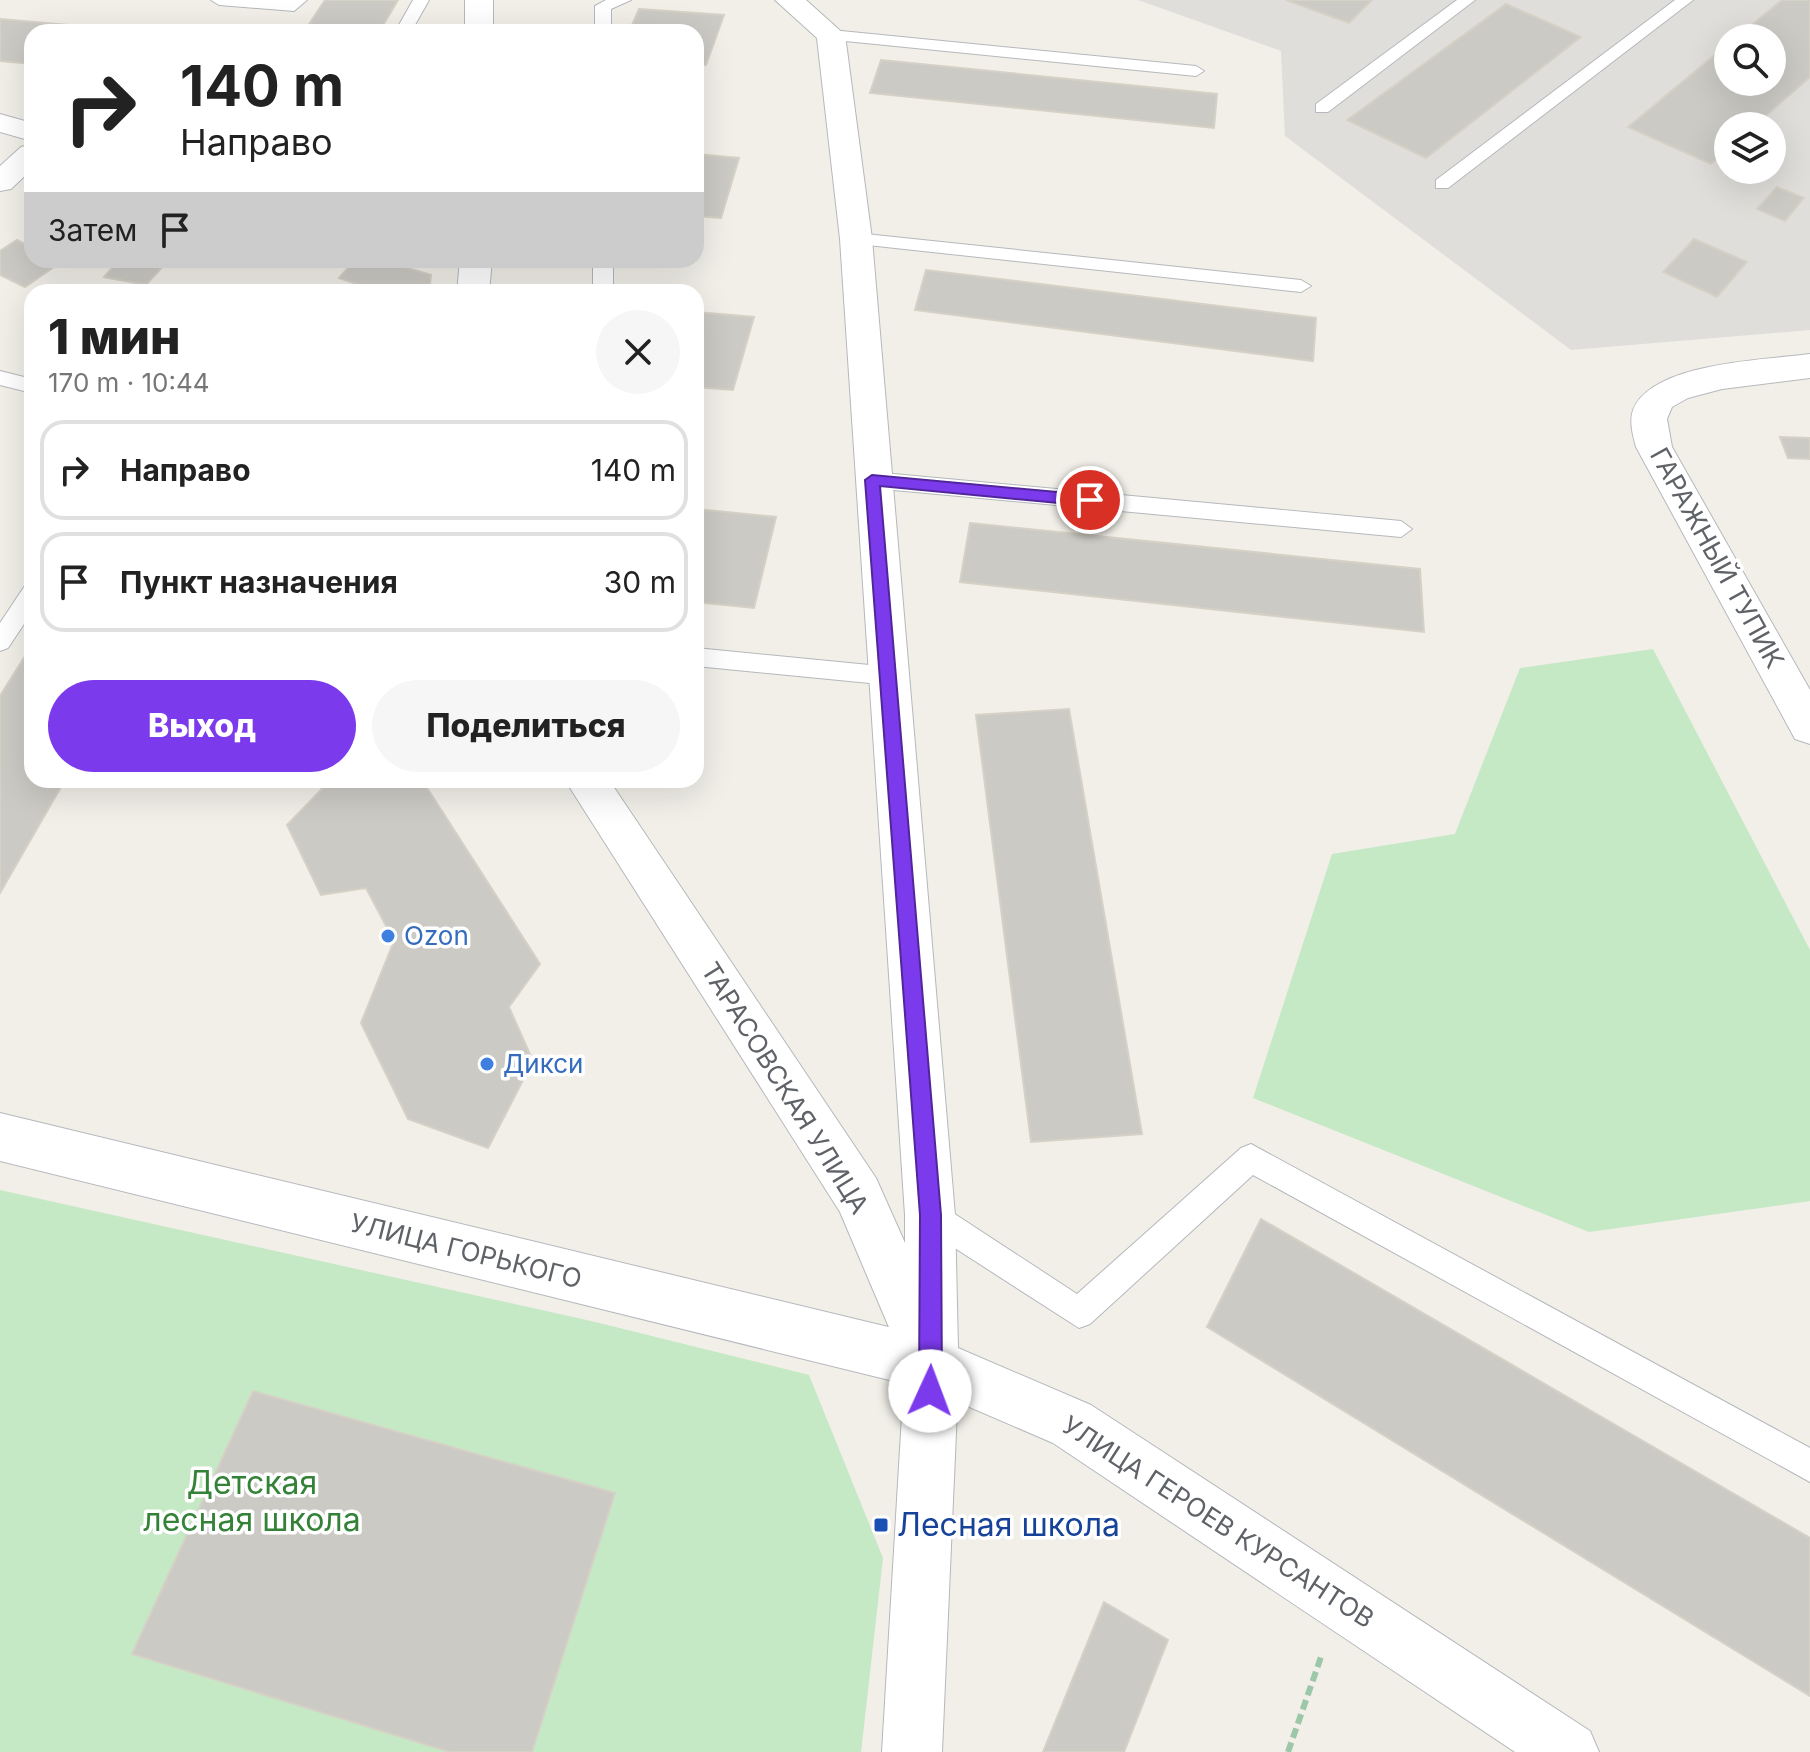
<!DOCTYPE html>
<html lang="ru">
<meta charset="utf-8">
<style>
body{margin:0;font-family:Inter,sans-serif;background:#f6f6f6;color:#222;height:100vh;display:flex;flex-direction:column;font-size:30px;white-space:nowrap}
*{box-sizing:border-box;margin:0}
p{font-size:26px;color:#767676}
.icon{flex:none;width:44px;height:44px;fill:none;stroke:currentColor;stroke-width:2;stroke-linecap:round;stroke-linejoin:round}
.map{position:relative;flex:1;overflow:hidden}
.sheet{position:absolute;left:24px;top:284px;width:680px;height:504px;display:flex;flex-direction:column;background:#fff;border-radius:24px;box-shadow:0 8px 32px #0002}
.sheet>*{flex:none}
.banner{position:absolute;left:24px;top:24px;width:680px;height:244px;border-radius:24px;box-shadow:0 8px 32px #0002;background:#fff;color:#222;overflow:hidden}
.tools{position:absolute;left:1714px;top:24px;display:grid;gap:16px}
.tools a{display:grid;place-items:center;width:72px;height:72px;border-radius:50%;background:#fff;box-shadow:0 8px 32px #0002;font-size:40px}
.pin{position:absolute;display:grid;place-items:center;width:68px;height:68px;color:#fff;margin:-34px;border:4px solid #fff;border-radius:50%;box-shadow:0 2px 8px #0007}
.me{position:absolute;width:88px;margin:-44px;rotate:2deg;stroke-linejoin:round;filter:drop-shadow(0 0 6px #0008)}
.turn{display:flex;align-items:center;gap:28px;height:168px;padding:0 24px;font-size:36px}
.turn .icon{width:104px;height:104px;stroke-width:2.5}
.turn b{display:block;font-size:56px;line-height:68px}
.then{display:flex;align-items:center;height:76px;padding:0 24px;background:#0003;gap:16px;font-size:30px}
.round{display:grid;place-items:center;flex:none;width:84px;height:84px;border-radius:42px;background:#f6f6f6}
.summary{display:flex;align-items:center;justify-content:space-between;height:136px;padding:0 24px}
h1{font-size:48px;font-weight:800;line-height:60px}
.cta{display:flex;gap:16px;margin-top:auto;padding:16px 24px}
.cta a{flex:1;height:92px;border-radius:48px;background:#7c3aed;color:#fff;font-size:32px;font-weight:800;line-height:92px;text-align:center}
.cta a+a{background:#f6f6f6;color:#222}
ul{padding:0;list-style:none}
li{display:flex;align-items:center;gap:24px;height:100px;margin:0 16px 12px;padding:0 8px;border:4px solid #e0e0e0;border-radius:24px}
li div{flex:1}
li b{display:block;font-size:30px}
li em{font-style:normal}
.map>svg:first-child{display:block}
.industrial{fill:#e0deda;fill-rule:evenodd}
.green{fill:#c5e8c5}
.building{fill:#cccac5;stroke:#d6d1c6;stroke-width:2}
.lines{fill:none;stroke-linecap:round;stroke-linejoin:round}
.service-casing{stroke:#b5b8bc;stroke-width:2}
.minor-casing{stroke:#b5b8bc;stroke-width:2}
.tertiary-casing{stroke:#b5b8bc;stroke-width:2}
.path{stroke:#9cc7a9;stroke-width:6;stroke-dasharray:10 5;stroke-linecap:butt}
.service{fill:#fff;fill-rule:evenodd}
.minor{fill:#fff;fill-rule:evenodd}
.tertiary{fill:#fff;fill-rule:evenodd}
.route{fill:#7c3aed;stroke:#51269a;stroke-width:2}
.shop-dot{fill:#3f7fe0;stroke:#fff;stroke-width:3}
.transit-dot{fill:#1a4fb4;stroke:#fff;stroke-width:3}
.labels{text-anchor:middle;stroke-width:7;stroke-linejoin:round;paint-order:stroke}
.street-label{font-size:26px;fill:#5f6368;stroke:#fff}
.shop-label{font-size:26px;fill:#366cbe;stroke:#fff;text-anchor:start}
.near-park-label{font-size:32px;fill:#348238;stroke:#fff}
.near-transit-label{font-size:32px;fill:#164399;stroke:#fff;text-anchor:start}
</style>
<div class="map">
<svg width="1810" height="1752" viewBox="0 0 1810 1752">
<rect width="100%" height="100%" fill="#f1efe8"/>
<path class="industrial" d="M1138 0H1810V330L1571 350 1285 136 1281 51ZM1728 38H1772V82H1728ZM1728 126H1772V170H1728Z"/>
<path class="green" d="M1653 649 1810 950V1201L1589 1232 1253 1098 1332 854 1455 834 1520 668Z
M0 1190 591 1321 809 1375 883 1558 861 1752H0Z"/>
<path class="building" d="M325 0H398L379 32H304Z
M1286 0H1372L1349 23Z
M1782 0H1810V77L1754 126H1728V149L1711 164 1628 127 1728 44V82H1772V38H1736Z
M1506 4 1581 37 1426 158 1347 120Z
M639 9 724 15 706 65 696 64V32H629Z
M0 19 149 32H32V64L0 61Z
M881 60 1217 94 1214 128 870 93Z
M696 154 739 158 721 218 696 216Z
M1777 187 1804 198 1785 221 1757 209Z
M1694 239 1747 262 1717 297 1663 272Z
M17 240 32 248V260L61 262 25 287 0 275V251Z
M119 260H143L165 264 146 285 104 277Z
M355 260H381L431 275 429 292H379L339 278Z
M926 270 1316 318 1313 361 915 310Z
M696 312 754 317 733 390 696 387Z
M1780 437 1810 438V459L1788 458Z
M696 509 776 517 754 608 696 602Z
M970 523 1420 569 1424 632 960 582Z
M32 645V780H65L0 893V696Z
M1069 709 1142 1134 1031 1142 976 715Z
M315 780H422L540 964 509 1007 533 1061 488 1148 408 1119 361 1023 394 941 366 888 321 895 287 825 322 789Z
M1261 1219 1810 1538V1696L1207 1327Z
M253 1391 615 1493 532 1752H450L132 1654Z
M1104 1602 1168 1640 1124 1752H1043Z"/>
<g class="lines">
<g class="service-casing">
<path id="service" d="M211 0H307L294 11 219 5Z
M413 0H429L411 32H395Z
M606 0H631L611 9V32H595V6Z
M1457 0H1475L1328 112H1316V104Z
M1675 0H1693L1448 188H1436V180Z
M831 30 1196 66 1204 71 1196 76 825 39V31Z
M856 233 1301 280 1311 286 1301 292 849 243V235Z
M593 260H613V292H593Z
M0 371 32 379V393L0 385Z
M872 472 1401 521 1412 529 1401 537 872 488 861 480Z
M32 584V612L8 648 0 651V623L24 587Z
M696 648 890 667 898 669 902 676 898 683 890 685 696 666Z
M1251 1144 1810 1448V1482L1253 1175 1090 1324 1079 1328 919 1225 915 1215 919 1205 930 1200 941 1205 1077 1294 1241 1148Z"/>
</g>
<g class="minor-casing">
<path id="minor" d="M775 0H806L845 35 872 239 955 1215 958 1348 1091 1405 1590 1731 1599 1752H1515L1053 1443 930 1390 0 1161V1113L905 1331V1215L840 239 817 38Z
M0 114 32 123V141L0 132Z
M32 144V169L11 189 0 191V166L21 147Z
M1810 354V378L1722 389 1688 398 1672 407 1667 419 1672 447 1810 690V744L1795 739 1636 447C1633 436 1629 422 1633 410 1652 362 1766 360 1810 354Z"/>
</g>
<g class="tertiary-casing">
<path id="tertiary" d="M465 0H493V32H465Z
M460 260H492L489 292H457Z
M565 780H609L876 1178 959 1364 942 1752H882L905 1365 840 1212Z"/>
</g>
<path class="path" d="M1288 1752 1322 1654"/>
<use href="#service" class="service"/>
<use href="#minor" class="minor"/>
<use href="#tertiary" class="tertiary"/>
</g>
<path class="route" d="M872 475 1090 495 1097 500 1090 506 880 486 941 1215 942 1391 938 1399 930 1402 923 1399 919 1391 920 1215 865 480Z"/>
<g class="shop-dot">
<circle cx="388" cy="936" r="8"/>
<circle cx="487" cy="1064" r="8"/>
</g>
<rect class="transit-dot" x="873" y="1517" width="16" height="16" rx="4"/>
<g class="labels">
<g class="street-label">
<text transform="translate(1717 558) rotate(61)" y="9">ГАРАЖНЫЙ ТУПИК</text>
<text transform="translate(785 1088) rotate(58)" y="9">ТАРАСОВСКАЯ УЛИЦА</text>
<text transform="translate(466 1251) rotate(14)" y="9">УЛИЦА ГОРЬКОГО</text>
<text transform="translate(1218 1522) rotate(33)" y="9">УЛИЦА ГЕРОЕВ КУРСАНТОВ</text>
</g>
<g class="shop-label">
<text x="404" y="945">Ozon</text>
<text x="503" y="1073">Дикси</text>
</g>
<g class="near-park-label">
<text x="252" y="1494">Детская<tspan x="252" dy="37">лесная школа</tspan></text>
</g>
<g class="near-transit-label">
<text x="897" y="1536">Лесная школа</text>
</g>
</g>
</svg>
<div class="tools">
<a><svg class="icon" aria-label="search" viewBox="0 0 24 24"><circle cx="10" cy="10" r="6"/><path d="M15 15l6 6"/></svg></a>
<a><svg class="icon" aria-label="layers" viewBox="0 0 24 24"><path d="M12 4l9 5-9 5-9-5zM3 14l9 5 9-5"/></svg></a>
</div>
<div class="pin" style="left:1090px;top:500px;background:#d93025"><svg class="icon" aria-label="arrive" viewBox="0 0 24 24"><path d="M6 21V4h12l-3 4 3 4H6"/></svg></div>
<svg class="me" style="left:930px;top:1391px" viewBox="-20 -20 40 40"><circle r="19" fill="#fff"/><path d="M0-13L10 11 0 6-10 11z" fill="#7c3aed"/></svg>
<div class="banner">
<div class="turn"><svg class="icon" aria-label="right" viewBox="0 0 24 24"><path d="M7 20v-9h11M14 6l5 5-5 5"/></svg><div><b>140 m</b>Направо</div></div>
<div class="then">Затем<svg class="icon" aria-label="arrive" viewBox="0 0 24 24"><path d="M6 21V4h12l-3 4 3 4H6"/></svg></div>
</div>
<section class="sheet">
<div class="summary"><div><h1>1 мин</h1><p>170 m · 10:44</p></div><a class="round"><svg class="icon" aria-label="close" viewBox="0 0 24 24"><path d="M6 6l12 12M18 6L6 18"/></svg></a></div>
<ul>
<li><svg class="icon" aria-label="right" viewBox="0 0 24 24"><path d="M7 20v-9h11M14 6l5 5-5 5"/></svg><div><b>Направо</b></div><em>140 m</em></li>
<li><svg class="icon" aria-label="arrive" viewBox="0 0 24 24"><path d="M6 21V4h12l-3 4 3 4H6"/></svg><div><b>Пункт назначения</b></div><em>30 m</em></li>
</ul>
<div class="cta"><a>Выход</a><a>Поделиться</a></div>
</section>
</div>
